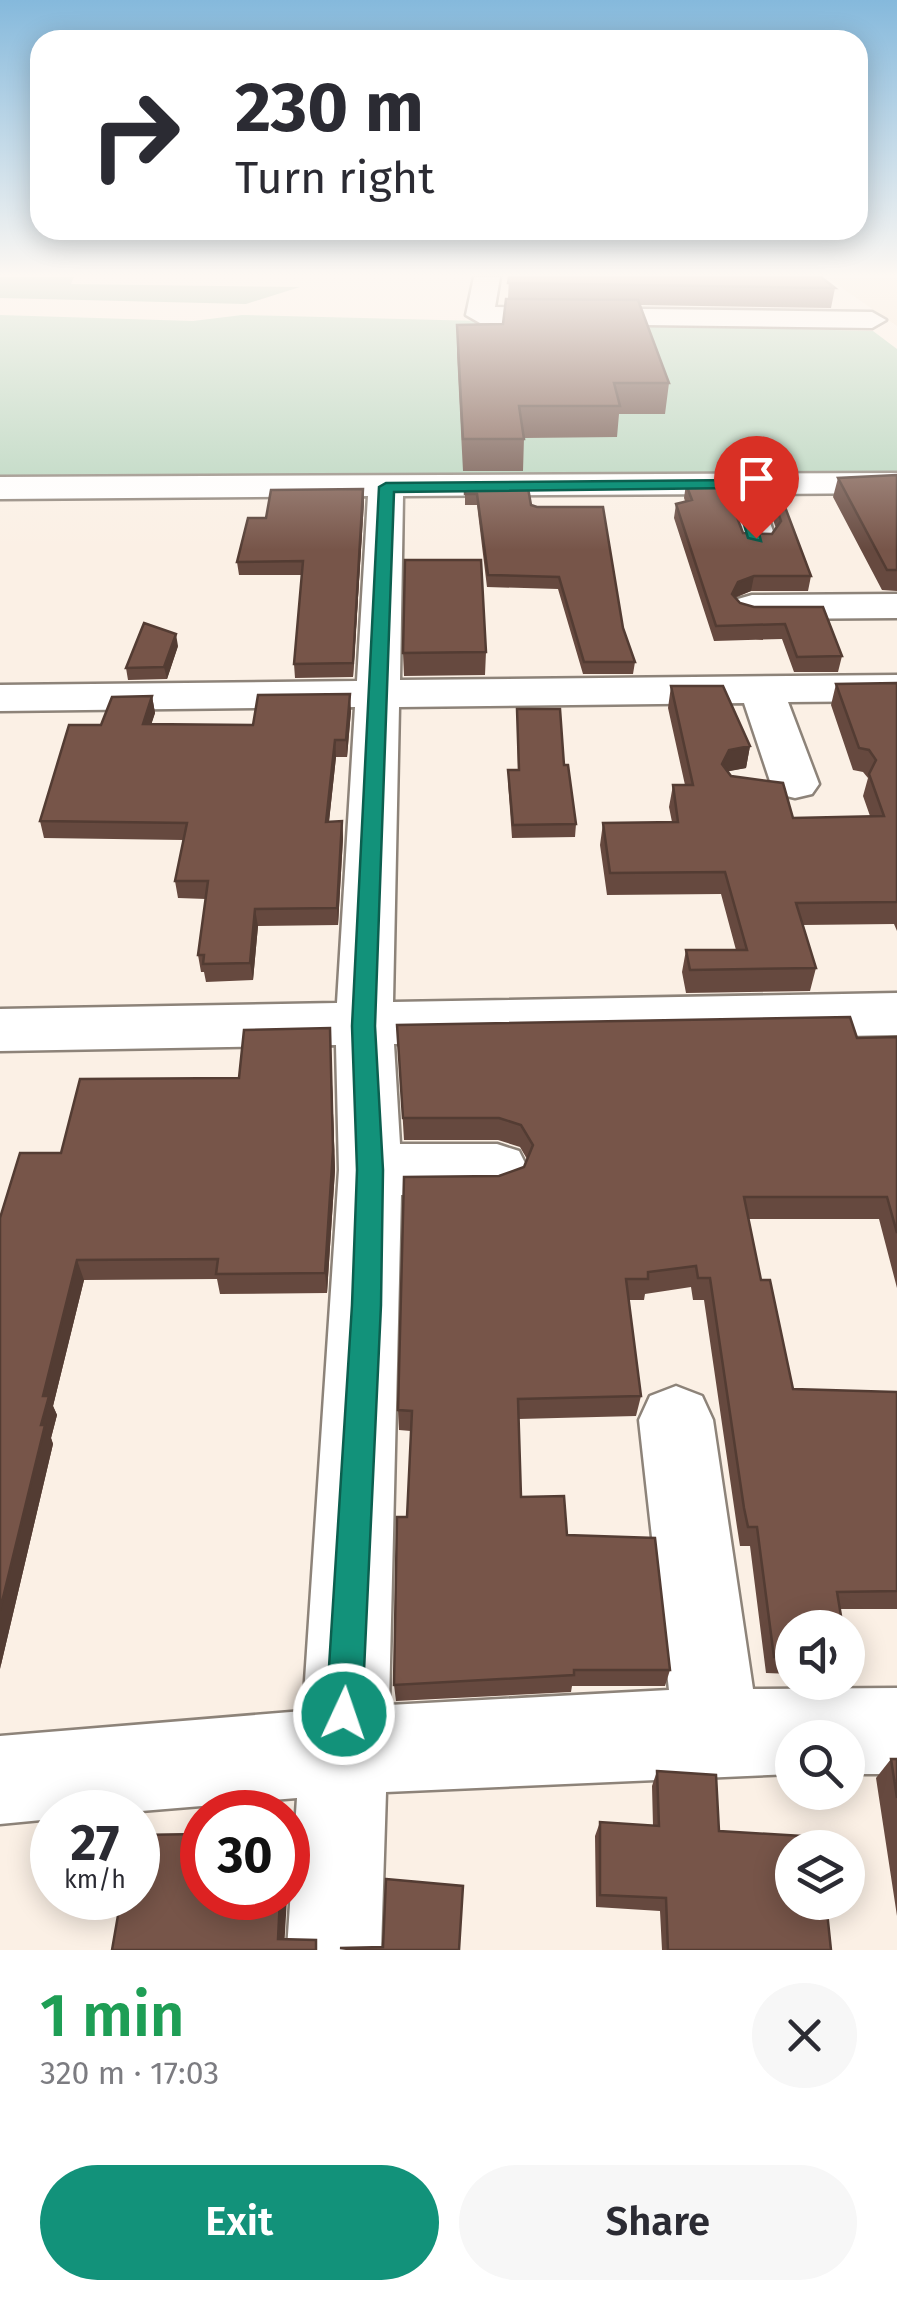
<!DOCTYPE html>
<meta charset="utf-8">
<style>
body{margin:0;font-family:"Fira Sans",sans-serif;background:#f7f7f7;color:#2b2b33;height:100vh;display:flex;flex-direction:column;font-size:38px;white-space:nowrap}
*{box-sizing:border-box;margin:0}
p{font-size:32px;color:#7c7c81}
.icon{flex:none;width:55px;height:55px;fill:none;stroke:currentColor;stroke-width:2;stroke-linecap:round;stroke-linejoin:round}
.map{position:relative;height:1950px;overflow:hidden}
.side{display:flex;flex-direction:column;background:#fff;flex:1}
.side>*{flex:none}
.top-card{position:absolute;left:30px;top:30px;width:838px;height:210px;border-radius:30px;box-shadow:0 5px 25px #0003;background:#fff;color:#2b2b33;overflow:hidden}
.fabs{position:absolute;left:775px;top:1610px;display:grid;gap:20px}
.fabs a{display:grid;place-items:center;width:90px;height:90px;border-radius:50%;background:#fff;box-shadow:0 5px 25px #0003;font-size:50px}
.speed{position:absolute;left:30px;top:1790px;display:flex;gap:20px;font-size:50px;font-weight:700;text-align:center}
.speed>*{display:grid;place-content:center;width:130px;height:130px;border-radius:50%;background:#fff;box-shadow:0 5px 25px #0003;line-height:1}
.speed small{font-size:25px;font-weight:400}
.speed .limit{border:15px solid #d22;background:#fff;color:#111}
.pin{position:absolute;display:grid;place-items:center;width:85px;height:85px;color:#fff;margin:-102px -42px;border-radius:50% 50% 50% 0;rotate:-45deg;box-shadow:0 0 10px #0007}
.pin .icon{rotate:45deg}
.me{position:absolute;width:110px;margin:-55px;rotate:3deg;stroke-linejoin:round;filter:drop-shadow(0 0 8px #0008)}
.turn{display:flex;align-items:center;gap:35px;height:210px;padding:0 40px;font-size:45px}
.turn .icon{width:130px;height:130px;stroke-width:2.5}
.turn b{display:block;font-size:70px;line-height:85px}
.round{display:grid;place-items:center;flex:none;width:105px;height:105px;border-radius:52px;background:#f7f7f7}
.headline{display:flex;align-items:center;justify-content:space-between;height:170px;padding:0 40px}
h1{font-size:60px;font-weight:600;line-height:75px;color:#1e9e55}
.button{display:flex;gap:20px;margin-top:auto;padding:20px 40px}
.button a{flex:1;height:115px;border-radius:60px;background:#12927a;color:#fff;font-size:40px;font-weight:600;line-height:115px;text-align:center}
.button a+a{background:#f7f7f7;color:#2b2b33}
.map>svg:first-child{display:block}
.built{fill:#f4e4d2}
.green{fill:#b3d3bb}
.forest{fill:#9bbba3}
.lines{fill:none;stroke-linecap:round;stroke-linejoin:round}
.minor-casing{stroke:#8d8379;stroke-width:5}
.minor{fill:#fff;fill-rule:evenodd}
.wall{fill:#66493f}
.shaded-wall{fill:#533c33}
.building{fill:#775549;stroke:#533c33;stroke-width:2.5}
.route{fill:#12927a;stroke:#0c5f4f;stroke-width:2.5}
</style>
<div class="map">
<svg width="897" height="1950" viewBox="0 0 897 1950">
<rect width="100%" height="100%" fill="#fbf0e5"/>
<path class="built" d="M826 277H897V326Z"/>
<path class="green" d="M0 315 193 321 242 315 873 331 897 349V474L0 483Z"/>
<path class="forest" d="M0 277H74L71 284 300 287 246 304 0 298Z"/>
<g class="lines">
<g class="minor-casing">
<path id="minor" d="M474 277H500L495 307 872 312 886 320 872 328 480 323 466 315Z
M897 473V493L760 494 775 537 769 545H743L725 494 403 496 400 680 897 675V701L788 702 819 784 812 794 795 798 778 794 771 784 744 703 399 707 393 1002 897 993V1035L394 1044 400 1144H497L519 1151 528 1169 519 1187 497 1194 401 1195 389 1705 669 1690 639 1420 650 1396 676 1386 702 1396 713 1420 753 1689 897 1688V1774H848V1738H792V1774L386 1792 381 1950H287L297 1798 129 1812H52V1819L0 1824V1736L303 1711 339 1170 336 1045 0 1051V1009L337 1003 355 707 0 711V685L357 681 368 496 0 499V477Z
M897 594V618L752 619 738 615 732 607 738 599 752 595Z"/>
</g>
<use href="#minor" class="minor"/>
</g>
<path class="wall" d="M509 277 835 288 831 308 639 305 669 383 665 414H619L617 437 524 438 523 471H463L457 354V325L503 324 508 299Z
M897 475V591L882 590 833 497 838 478Z
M768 483 811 576 808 591H751L735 598 740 603 754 607 842 656 838 672H794L782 639 714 641 674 518 676 504 685 501 684 498 686 484 743 533 772 534 776 528 765 498Z
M465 488 531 505 623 628 635 662 633 674H583L558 589 487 587 477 505H465Z
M363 489 364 502 353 677 295 678 294 664 302 575H239L237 562 266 518Z
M178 646 167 679 128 680 126 668Z
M486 652 485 675 404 676 403 653Z
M897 683V931L894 924 803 925 816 968 810 991 686 993 682 972 686 950H736L721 894 607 895 600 845 603 823 672 822 669 807 673 785H685L668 708 671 686 750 746 746 768 728 771 731 776 793 818 870 816 863 796 868 778 863 772 853 770 831 705 836 684Z
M152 696 155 713 151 724 253 725 351 711 347 757H336L329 822 342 821 343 838 338 925 258 926 253 980 206 982 204 972H201L198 955 206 899 178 898 175 881 183 840 44 838 40 821 101 725Z
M517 709 564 765 576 824 575 837 512 838 508 782V770H518Z
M397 1025 857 1038 897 1037V1288L879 1219H748L761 1280 793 1389 897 1392V1609H840L792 1628V1674L766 1673 750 1546H740L737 1527 704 1300H693L691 1287 645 1294 644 1300H629L641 1396 636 1416 518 1419 521 1497 567 1535 670 1670 665 1686H572L571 1692 396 1701 394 1685 407 1517 411 1431 399 1430 398 1410 499 1176 524 1167 527 1159 520 1147 498 1140H404Z
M330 1028 335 1170 327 1293 220 1294 217 1279 84 1280 53 1406 57 1415 51 1438 53 1444 0 1669 61 1153 239 1078Z
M891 1759H897V1916L876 1778Z
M657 1771 719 1831 831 1950H662L660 1911 596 1907 595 1836 600 1822 653 1826 652 1786Z"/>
<path class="shaded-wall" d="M363 489 364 502 353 677V663Z
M754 576 751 591 735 597 729 609 732 594 738 582Z
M176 634 178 646 167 679 164 667Z
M350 694 351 711 347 757 346 740Z
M152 696 155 713 146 741 143 724Z
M335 740 336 757 327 839 326 822Z
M750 746 746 768 725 772 722 764 729 750Z
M342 821 343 838 338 925 337 908Z
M255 909 258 926 253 980 250 963Z
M330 1028 335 1170 327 1293 325 1273Z
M77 1260 84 1280 53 1406 57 1415 51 1438 53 1444 0 1669V1610L41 1425 43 1396Z
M198 1834 202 1842V1870L196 1857Z
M280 1898H287L284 1950 278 1939Z"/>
<path class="building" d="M509 277H821L835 288 508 283Z
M506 299 638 300 669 383H614L620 406H519L524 439H463L457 325 503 324Z
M897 475V570H887L838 478Z
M724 483 743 533 772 534 781 521 768 483H776L811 576H754L738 582 732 594 740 603 754 607H823L842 656 797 657 785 624 716 626 676 504 692 500 686 484Z
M465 488H528L531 505 537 507H603L623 628 635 662H584L559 577 488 575 477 494H465Z
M363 489 353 663 294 664 303 561 237 562 248 518H266L271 490Z
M405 560H481L486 652 403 653Z
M144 623 176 634 164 667 126 668Z
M897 683V902L796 903 816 968 690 970 686 950H747L725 872 610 873 603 823 678 822 673 785H693L671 686H723L750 746 729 750 722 764 731 776 783 783 793 818 884 816 869 774 876 760 869 750 859 748 836 684Z
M350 694 346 740H335L326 822 342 821 337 908 255 909 250 963 203 964 204 955H198L208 881H175L187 823 40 821 69 725H101L112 697 152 696 143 724 253 725 258 695Z
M517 709H560L564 765H568L576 824 513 825 508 770H519Z
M850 1017 857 1038 897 1037V1233L887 1197H744L761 1280H770L793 1389 897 1392V1591L837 1592 843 1628H792V1657H774L757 1527H748L744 1508 710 1278H698L696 1266 648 1272V1279H626L641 1396 518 1399 521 1497 564 1496 567 1535 655 1538 670 1670H574V1675L394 1685 397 1517H407L412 1411 398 1410 404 1177 499 1176 524 1167 533 1145 521 1125 499 1118H403L397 1025Z
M330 1028 333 1150 325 1273 216 1274 218 1259 77 1260 43 1396H49L41 1425H45L0 1610V1218L20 1153H61L80 1079 239 1078 244 1030Z
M891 1759H897V1798Z
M657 1771 716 1775 719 1831 818 1837 819 1848H792V1902H826L831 1950H668L666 1898 600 1895V1822L659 1826Z
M198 1834 196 1857H202V1898H280L278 1939 316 1940V1950H112L121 1898H138V1835Z
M386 1879 463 1886 459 1950H356L340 1948 383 1947Z"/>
<linearGradient id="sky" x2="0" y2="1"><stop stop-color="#85b9dc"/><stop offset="0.5" stop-color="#fdf8f3"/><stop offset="1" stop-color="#fdf8f3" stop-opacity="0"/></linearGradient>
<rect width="897" height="550" fill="url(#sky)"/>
<path class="route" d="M739 480 746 484 761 541 748 538 733 488 394 492 375 1026 383 1170 381 1305 362 1714 356 1726 344 1731 332 1726 326 1714 352 1305 357 1170 352 1026 379 487 386 483Z"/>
</svg>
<div class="fabs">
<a><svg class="icon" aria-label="sound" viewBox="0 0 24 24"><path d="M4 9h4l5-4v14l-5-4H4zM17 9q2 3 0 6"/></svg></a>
<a><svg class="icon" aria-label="search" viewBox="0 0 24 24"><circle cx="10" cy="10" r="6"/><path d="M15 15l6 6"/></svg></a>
<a><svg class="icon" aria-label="layers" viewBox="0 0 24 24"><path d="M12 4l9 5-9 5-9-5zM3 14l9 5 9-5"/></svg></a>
</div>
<div class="speed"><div>27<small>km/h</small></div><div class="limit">30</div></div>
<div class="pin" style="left:756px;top:538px;background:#d93025"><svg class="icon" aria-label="arrive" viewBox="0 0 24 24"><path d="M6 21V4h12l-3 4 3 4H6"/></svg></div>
<svg class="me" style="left:344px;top:1714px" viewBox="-20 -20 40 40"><circle r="17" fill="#12927a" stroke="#fff" stroke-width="3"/><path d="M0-11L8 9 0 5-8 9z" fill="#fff"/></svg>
<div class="top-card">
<div class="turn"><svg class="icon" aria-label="right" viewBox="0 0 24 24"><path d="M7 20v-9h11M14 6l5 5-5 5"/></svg><div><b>230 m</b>Turn right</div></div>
</div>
</div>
<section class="side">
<div class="headline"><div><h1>1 min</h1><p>320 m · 17:03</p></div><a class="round"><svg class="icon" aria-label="close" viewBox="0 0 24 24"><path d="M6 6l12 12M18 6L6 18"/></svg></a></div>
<div class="button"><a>Exit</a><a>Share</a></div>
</section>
